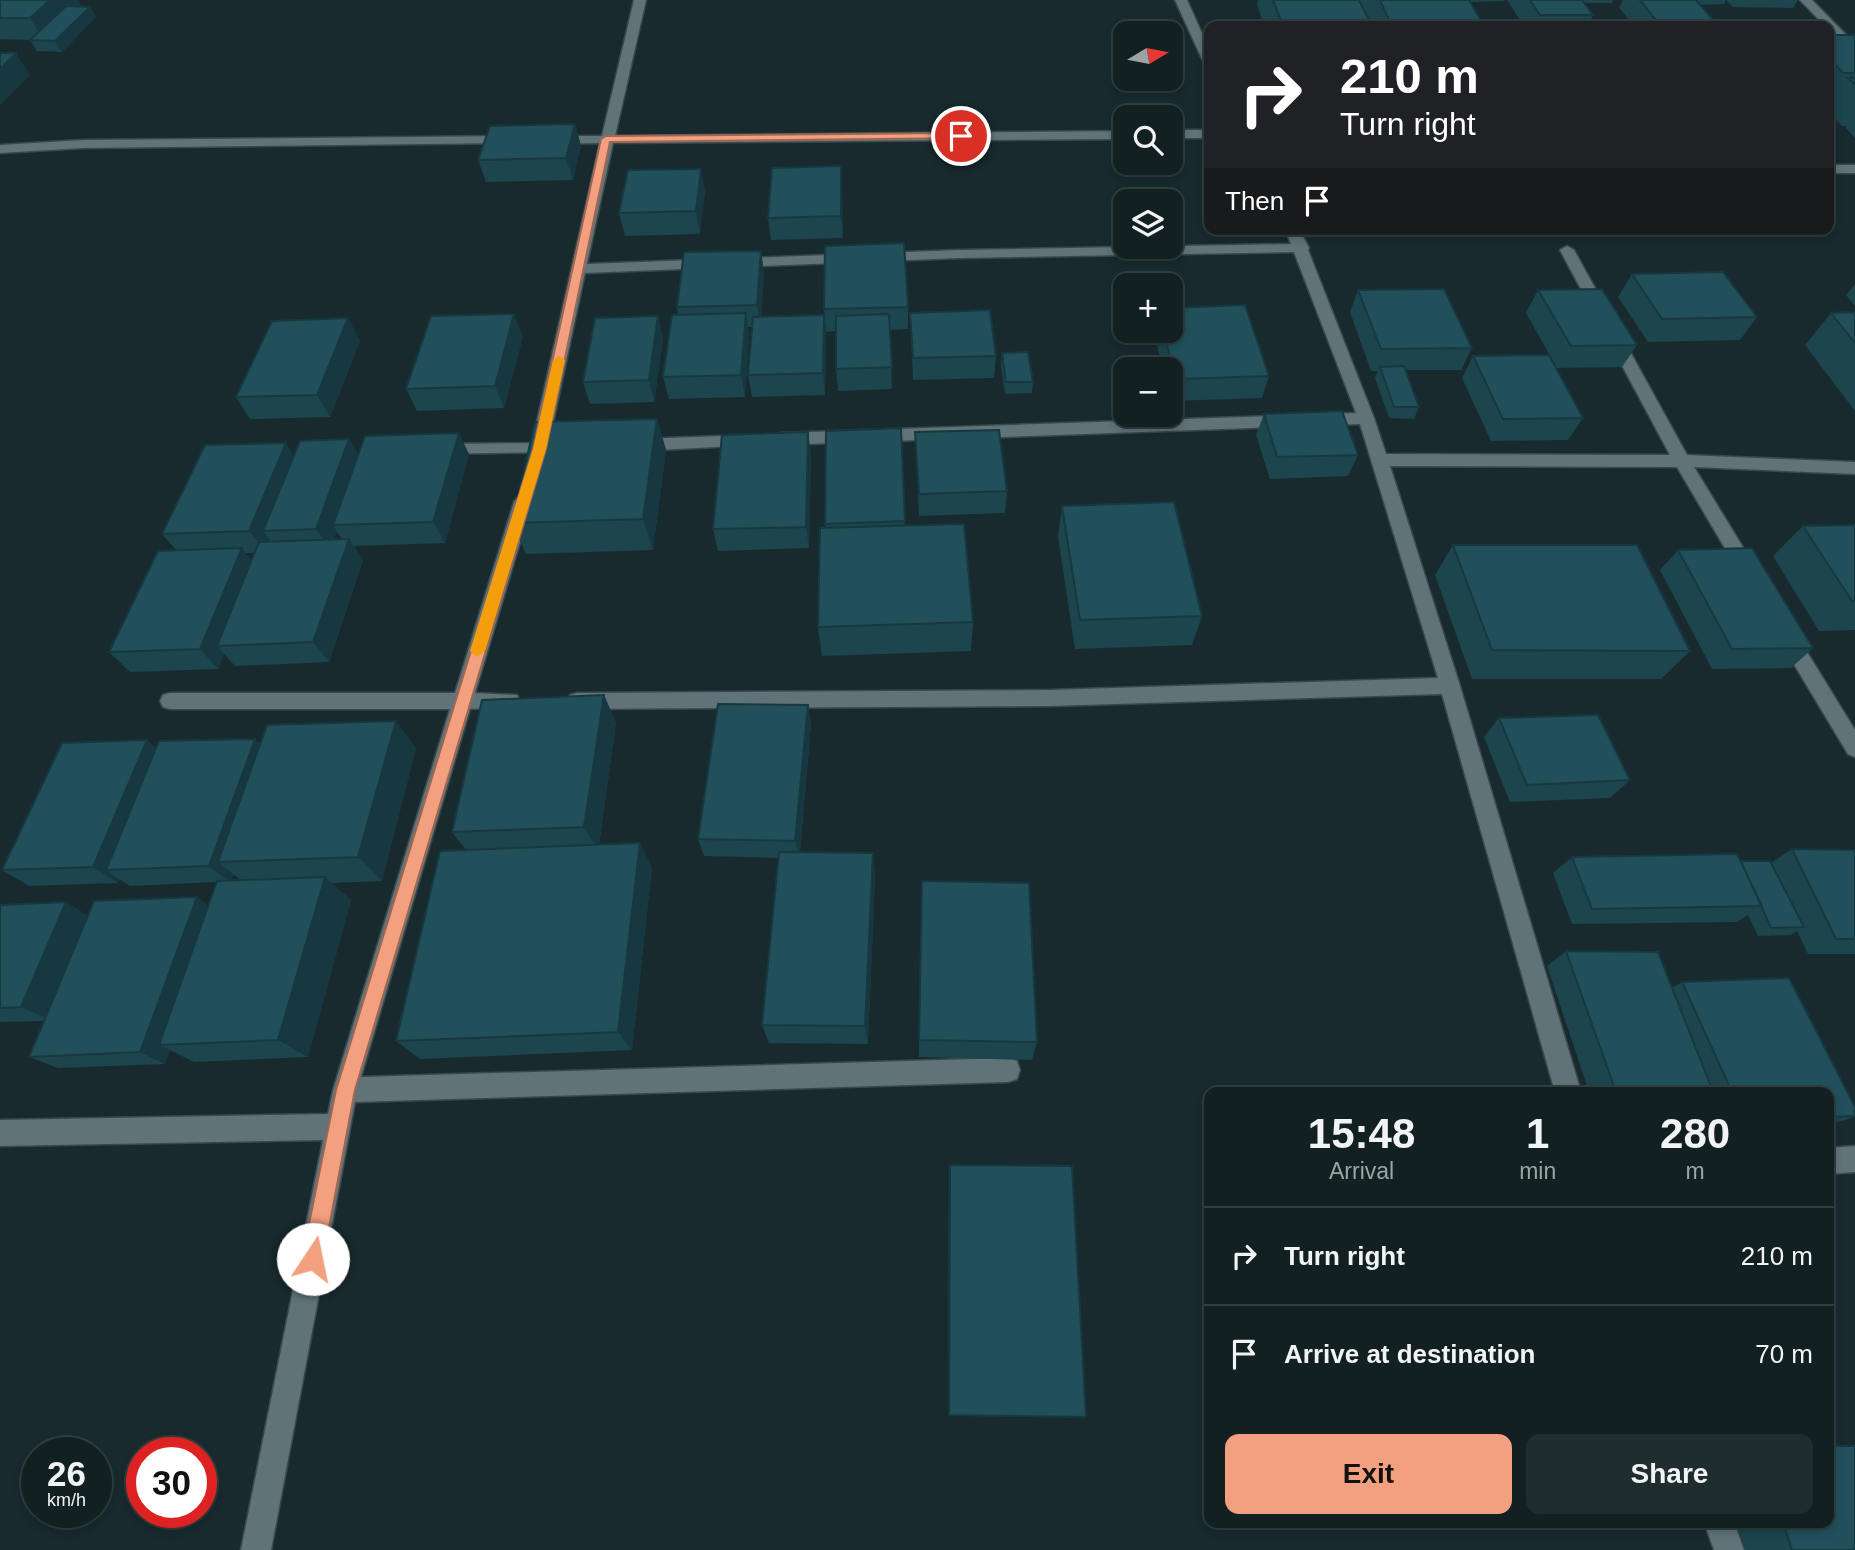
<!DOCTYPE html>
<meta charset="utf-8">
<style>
body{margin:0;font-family:Arial,sans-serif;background:#1f2d2f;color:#f1f3f6;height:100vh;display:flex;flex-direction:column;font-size:26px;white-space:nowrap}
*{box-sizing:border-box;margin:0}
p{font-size:23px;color:#9ca3a5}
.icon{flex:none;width:38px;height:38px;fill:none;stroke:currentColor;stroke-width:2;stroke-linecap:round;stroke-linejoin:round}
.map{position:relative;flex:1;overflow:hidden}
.side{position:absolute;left:1204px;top:1087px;width:630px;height:441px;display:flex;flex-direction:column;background:#122022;border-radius:14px;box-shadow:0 4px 10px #0003,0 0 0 2px #313e40}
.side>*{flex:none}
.hud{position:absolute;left:1204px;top:21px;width:630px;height:214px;border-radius:14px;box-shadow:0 4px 10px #0003,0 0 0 2px #313e40;background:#202124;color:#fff;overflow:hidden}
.needle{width:46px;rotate:80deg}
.controls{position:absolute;left:1113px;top:21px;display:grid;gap:14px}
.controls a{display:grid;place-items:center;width:70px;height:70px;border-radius:14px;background:#122022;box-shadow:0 4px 10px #0003,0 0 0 2px #313e40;font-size:35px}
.speed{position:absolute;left:21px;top:1437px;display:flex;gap:14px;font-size:35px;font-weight:700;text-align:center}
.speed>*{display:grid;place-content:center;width:91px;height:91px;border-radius:50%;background:#122022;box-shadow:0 4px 10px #0003,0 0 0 2px #313e40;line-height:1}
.speed small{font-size:18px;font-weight:400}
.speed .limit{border:10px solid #d22;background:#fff;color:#111}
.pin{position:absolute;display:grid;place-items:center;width:60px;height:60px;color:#fff;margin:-30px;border:4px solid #fff;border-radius:50%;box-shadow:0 2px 7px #0007}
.me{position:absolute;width:77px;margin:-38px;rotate:11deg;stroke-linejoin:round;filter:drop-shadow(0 0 5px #0008)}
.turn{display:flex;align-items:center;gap:24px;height:147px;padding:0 21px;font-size:32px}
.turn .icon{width:91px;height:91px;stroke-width:2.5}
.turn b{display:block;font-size:49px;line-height:60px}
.then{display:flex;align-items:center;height:66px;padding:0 21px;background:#0003;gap:14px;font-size:26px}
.eta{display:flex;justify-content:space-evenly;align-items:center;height:119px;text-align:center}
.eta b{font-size:42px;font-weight:700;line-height:49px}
.button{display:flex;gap:14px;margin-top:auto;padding:14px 21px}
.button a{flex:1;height:80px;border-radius:14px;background:#f2a07f;color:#111;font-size:28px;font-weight:700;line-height:80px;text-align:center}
.button a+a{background:#1f2d2f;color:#f1f3f6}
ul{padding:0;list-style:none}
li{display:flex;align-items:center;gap:21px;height:98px;padding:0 21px;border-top:2px solid #313e40}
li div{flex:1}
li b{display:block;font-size:26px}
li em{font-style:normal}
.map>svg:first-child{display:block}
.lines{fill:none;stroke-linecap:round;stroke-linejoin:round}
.street-casing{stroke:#39484b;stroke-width:3}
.street{fill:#5f7378;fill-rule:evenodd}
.wall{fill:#1c454e;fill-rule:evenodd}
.shaded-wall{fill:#173840}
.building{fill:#21505b;stroke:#173840;stroke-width:2}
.route{fill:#f2a07f;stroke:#9d6853;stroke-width:2}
.slow{fill:#f59e0b}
</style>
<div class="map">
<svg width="1855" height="1550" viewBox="0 0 1855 1550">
<rect width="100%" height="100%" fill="#182a2e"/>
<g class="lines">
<g class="street-casing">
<path id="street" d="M634 0H646L615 136 1125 131V139L613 143 587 264 960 250 1291 244 1285 229H1299L1309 248 1308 250 1374 418 1386 454 1670 455 1560 250 1567 246 1574 250 1687 455 1855 462V474L1694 467 1758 572 1756 577H1742L1677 467 1390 466 1460 686 1581 1092H1555L1442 694 1049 706 577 709 570 707 567 701 570 695 577 693 1049 690 1438 678 1360 424 781 445 773 439 781 433 1356 413 1294 252 960 258 585 273 549 442 559 444 561 448 559 452 432 454 430 450 438 444 532 443 600 143 551 144 545 140 551 136H602Z
M1175 0H1187L1209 49V65L1203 61Z
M1800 0H1812L1855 44V55L1851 54 1829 30V26H1825Z
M1171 130H1209V138H1171Z
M512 136 518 140 517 143 83 148 0 153V145L83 140Z
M1829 165H1855V173H1829Z
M749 435 755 437 757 441 755 445 638 451 630 445 638 439Z
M523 496 529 498 532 502 475 693 517 695 520 701 517 707 470 709 361 1077 1008 1058 1017 1061 1020 1070 1017 1079 1008 1082 355 1102 271 1550H241L323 1140 0 1146V1120L328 1114 333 1090 450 709H170L163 707 160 701 163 695 170 693H455L514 502 517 498Z
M1787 629 1794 631 1855 730V757L1848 754 1777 636 1780 631Z
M1855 1146V1172L1829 1174V1148Z
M1704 1522H1734L1744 1550H1714Z"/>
</g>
<use href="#street" class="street"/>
</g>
<path class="wall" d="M0 0H78L80 4 78 7 96 17 62 52 37 51 30 40H31L0 39Z
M1258 0H1359L1360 1V0H1505L1504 1 1471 2 1484 26H1264L1257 4Z
M1507 0H1613L1612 3H1585L1593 15 1588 26H1524Z
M1623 0H1726L1724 4 1700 5 1714 21 1710 26H1633L1619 7Z
M1726 0H1798L1793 8 1733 7Z
M1829 35H1855V138L1846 128 1847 126H1842L1829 112Z
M575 124 581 146 573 180 486 182 478 160Z
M842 188 843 238 771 240 768 218Z
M705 191 700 234 625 236 619 213Z
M761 251 764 273 761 317 824 315 826 337 825 395 752 397 748 375 752 327H748L749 335 745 397 669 399 663 377 678 314 677 307Z
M1632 274 1757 317 1740 340 1648 342 1618 297Z
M1855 284V306L1846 295Z
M1358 290 1472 348 1461 370H1406L1419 407 1414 419 1389 418 1375 378 1378 371H1371L1350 312Z
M1538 290 1637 345 1622 367 1557 368 1526 313Z
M908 307V329L890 330 892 389 838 391 836 369V331L826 332 824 309Z
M1855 312V411L1805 345 1831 313Z
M910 313 996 356 994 378 913 380Z
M658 316 663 339 654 402 590 404 583 382Z
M348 318 360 341 330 417 250 419 236 397Z
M1153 331H1171L1269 376 1262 398 1171 401V369H1163Z
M523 336 504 408 417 411 406 389Z
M1002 353 1033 382 1032 393 1005 394 1001 364Z
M1473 356 1583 418 1568 440 1491 441 1462 378Z
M1264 414 1358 455 1348 476 1270 479 1256 435Z
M657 419 666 450 653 550 526 554 512 523Z
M901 428 905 526 973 622 971 651 822 656 818 627 825 524Z
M915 432 1007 491 1005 513 919 516Z
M358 454H469L445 543 354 546 363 560 329 662 235 666 224 654 218 669 130 672 109 652 176 550 162 534 294 455ZM337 532 342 539H334ZM245 553H255L251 561Z
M811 454 809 548 718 551 713 529Z
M1062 506 1202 616 1192 645 1075 649 1058 537Z
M1855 525V630L1819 631 1773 556 1803 526Z
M1453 545 1690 651 1661 679H1472L1435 575Z
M1678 550 1813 648 1791 668 1712 669 1660 570Z
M604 695 616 723 599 845 652 867 632 1050 420 1059 396 1041 466 850 452 832Z
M808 705 811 724 800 852 873 853 875 877 868 1044 769 1043 762 1025 778 858 704 856 698 839Z
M1499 718 1630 780 1610 798 1510 802 1484 737Z
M260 744 416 748 382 881 331 883 351 900 308 1057 194 1062 170 1050 165 1064 58 1068 29 1057 44 1021 0 1022V905L88 915 197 897 208 906 216 882 130 886 119 879 118 883 29 886 2 870 156 749ZM233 874 241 880H231Z
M1792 849 1855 850V954H1808L1797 931 1791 935 1758 936 1748 915 1737 922 1572 924 1553 873 1572 857 1741 861 1771 863Z
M1566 951 1672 988 1682 982 1855 1107V1117L1829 1125V1092H1589L1547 966Z
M919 1040 1037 1042 1032 1060 919 1057Z
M950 1165 1077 1418 948 1415 949 1177Z
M1736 1522H1829L1855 1550H1745Z"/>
<path class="shaded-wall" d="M50 0H78L80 4 44 40 30 18Z
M90 7 96 17 62 52 55 41Z
M16 53 30 75 0 105V69Z
M575 124 581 146 573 180 566 158Z
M841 166 842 188 843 238 841 216Z
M701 169 705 191 700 234 696 211Z
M761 251 764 273 761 327 757 305Z
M746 313 749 335 745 397 741 375Z
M514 314 523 336 504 408 495 386Z
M824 315 826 337 825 395 823 373Z
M658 316 663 339 654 402 649 380Z
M348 318 360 341 330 417 317 395Z
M657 419 666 450 653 550 643 519Z
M808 432 811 454 809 548 806 527Z
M459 433 469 454 445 543 433 522Z
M349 439 362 461 333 525 337 532 330 550 316 529Z
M286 443 300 465 263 531 270 540 265 552 249 531Z
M349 539 363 560 329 662 313 642Z
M242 548 258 569 217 646 224 654 218 669 200 649Z
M604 695 616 723 598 851 584 827Z
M808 705 811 724 799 858 795 841Z
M396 721 416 748 382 881 358 857Z
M255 739 273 757 218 862 233 874 230 882 209 866Z
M147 740 168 759 106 870 119 879 118 883 93 867Z
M640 843 652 867 632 1050 618 1032Z
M873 853 875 877 868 1044 865 1026Z
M325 877 351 900 308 1057 278 1040Z
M197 897 218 913 159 1045 170 1050 165 1064 140 1052Z
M66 902 92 918 50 1020 21 1007Z"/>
<path class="building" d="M0 0H50L30 18H0Z
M1273 0H1359L1372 26H1283Z
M1380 0H1469L1484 26H1392Z
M1530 0H1582L1593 15H1540Z
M1640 0H1696L1714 21 1656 20Z
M66 6 90 7 55 41 30 40Z
M1829 35H1855V73H1843L1829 58Z
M0 53H16L0 69Z
M1848 78H1855V84Z
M575 124 566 158 478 160 490 126Z
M841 166V216L768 218 772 168Z
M701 169 696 211 619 213 628 170Z
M904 243 908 307 824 309 825 246Z
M761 251 757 305 677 307 684 252Z
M1723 272 1757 317 1662 319 1632 274Z
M1444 289 1472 348 1381 349 1358 290Z
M1602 289 1637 345 1571 346 1538 290Z
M1245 305 1269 376 1176 379 1163 331H1171V308Z
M990 310 996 356 913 358 910 313Z
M1855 312V343L1831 313Z
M746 313 741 375 663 377 672 315Z
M514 314 495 386 406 389 431 316Z
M889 314 892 367 836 369V316Z
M824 315 823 373 748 375 753 317Z
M658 316 649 380 583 382 595 318Z
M348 318 317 395 236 397 272 321Z
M1028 352 1033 382H1006L1002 353Z
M1549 355 1583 418 1503 419 1473 356Z
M1404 366 1419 407H1394L1380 367Z
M1342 411 1358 455 1277 457 1264 414Z
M657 419 643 519 512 523 535 422Z
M901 428 905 521 825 524 826 431Z
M999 430 1007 491 919 494 915 432Z
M808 432 806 527 713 529 722 435Z
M459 433 433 522 333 525 365 436Z
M349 439 316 529 263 531 300 441Z
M286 443 249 531 162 534 205 445Z
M1174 502 1202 616 1080 620 1062 506Z
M964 524 973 622 818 627 820 528Z
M1855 525V601H1852L1803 526Z
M349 539 313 642 217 646 259 542Z
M1453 545H1637L1690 651 1492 650Z
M242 548 200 649 109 652 158 551Z
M1752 548 1813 648 1732 649 1678 550Z
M604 695 584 827 452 832 482 700Z
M718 704 808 705 795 841 698 839Z
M1598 715 1630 780 1527 785 1499 718Z
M396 721 358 857 218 862 267 725Z
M255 739 209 866 106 870 159 741Z
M147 740 93 867 2 870 62 743Z
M640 843 618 1032 396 1041 440 851Z
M1792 849 1855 850V939H1836Z
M779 852 873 853 865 1026 762 1025Z
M1737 854 1762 906 1592 909 1572 857Z
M1741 861H1770L1804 927 1771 928Z
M325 877 278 1040 159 1045 217 881Z
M922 881 1029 883 1037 1042 919 1040Z
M197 897 140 1052 29 1057 94 901Z
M66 902 21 1007 0 1008V905Z
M1566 951 1658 952 1713 1092H1616Z
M1789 978 1855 1107V1116L1829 1117V1092H1732L1682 982Z
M950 1165 1072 1166 1086 1417 949 1415Z
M1829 1446H1855V1550H1792L1783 1522H1829Z"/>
<path class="route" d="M961 133 965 134V138L610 142 546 449 355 1090 323 1259 320 1266 313 1269 305 1266 302 1259 336 1090 533 449 601 139 606 136Z"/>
<path class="slow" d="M559 356 565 360 546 449 485 651 477 657 470 651 533 449 553 360Z"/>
</svg>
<div class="controls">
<a><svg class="needle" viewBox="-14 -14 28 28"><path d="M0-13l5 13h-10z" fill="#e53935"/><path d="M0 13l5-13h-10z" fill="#9ca3a5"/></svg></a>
<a><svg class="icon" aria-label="search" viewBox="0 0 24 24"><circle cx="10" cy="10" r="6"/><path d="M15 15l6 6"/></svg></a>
<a><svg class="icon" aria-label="layers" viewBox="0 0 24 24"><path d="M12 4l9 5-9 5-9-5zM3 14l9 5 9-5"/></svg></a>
<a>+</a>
<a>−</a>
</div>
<div class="speed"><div>26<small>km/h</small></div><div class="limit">30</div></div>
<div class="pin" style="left:961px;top:136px;background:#d93025"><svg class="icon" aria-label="arrive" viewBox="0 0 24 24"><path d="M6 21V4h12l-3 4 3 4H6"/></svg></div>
<svg class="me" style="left:313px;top:1259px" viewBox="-20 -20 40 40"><circle r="19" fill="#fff"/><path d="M0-13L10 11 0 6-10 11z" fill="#f2a07f"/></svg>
<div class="hud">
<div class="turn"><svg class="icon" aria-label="right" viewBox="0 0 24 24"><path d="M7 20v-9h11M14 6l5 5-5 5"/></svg><div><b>210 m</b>Turn right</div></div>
<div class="then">Then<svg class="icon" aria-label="arrive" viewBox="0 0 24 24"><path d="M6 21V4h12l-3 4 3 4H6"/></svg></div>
</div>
<section class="side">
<div class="eta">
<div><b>15:48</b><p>Arrival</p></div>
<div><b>1</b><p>min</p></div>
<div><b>280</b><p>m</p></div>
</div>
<ul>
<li><svg class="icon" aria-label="right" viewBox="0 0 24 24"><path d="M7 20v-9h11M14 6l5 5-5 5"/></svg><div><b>Turn right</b></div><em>210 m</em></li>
<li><svg class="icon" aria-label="arrive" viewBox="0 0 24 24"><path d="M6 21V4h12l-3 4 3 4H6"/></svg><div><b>Arrive at destination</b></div><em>70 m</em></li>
</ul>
<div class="button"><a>Exit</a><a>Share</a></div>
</section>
</div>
